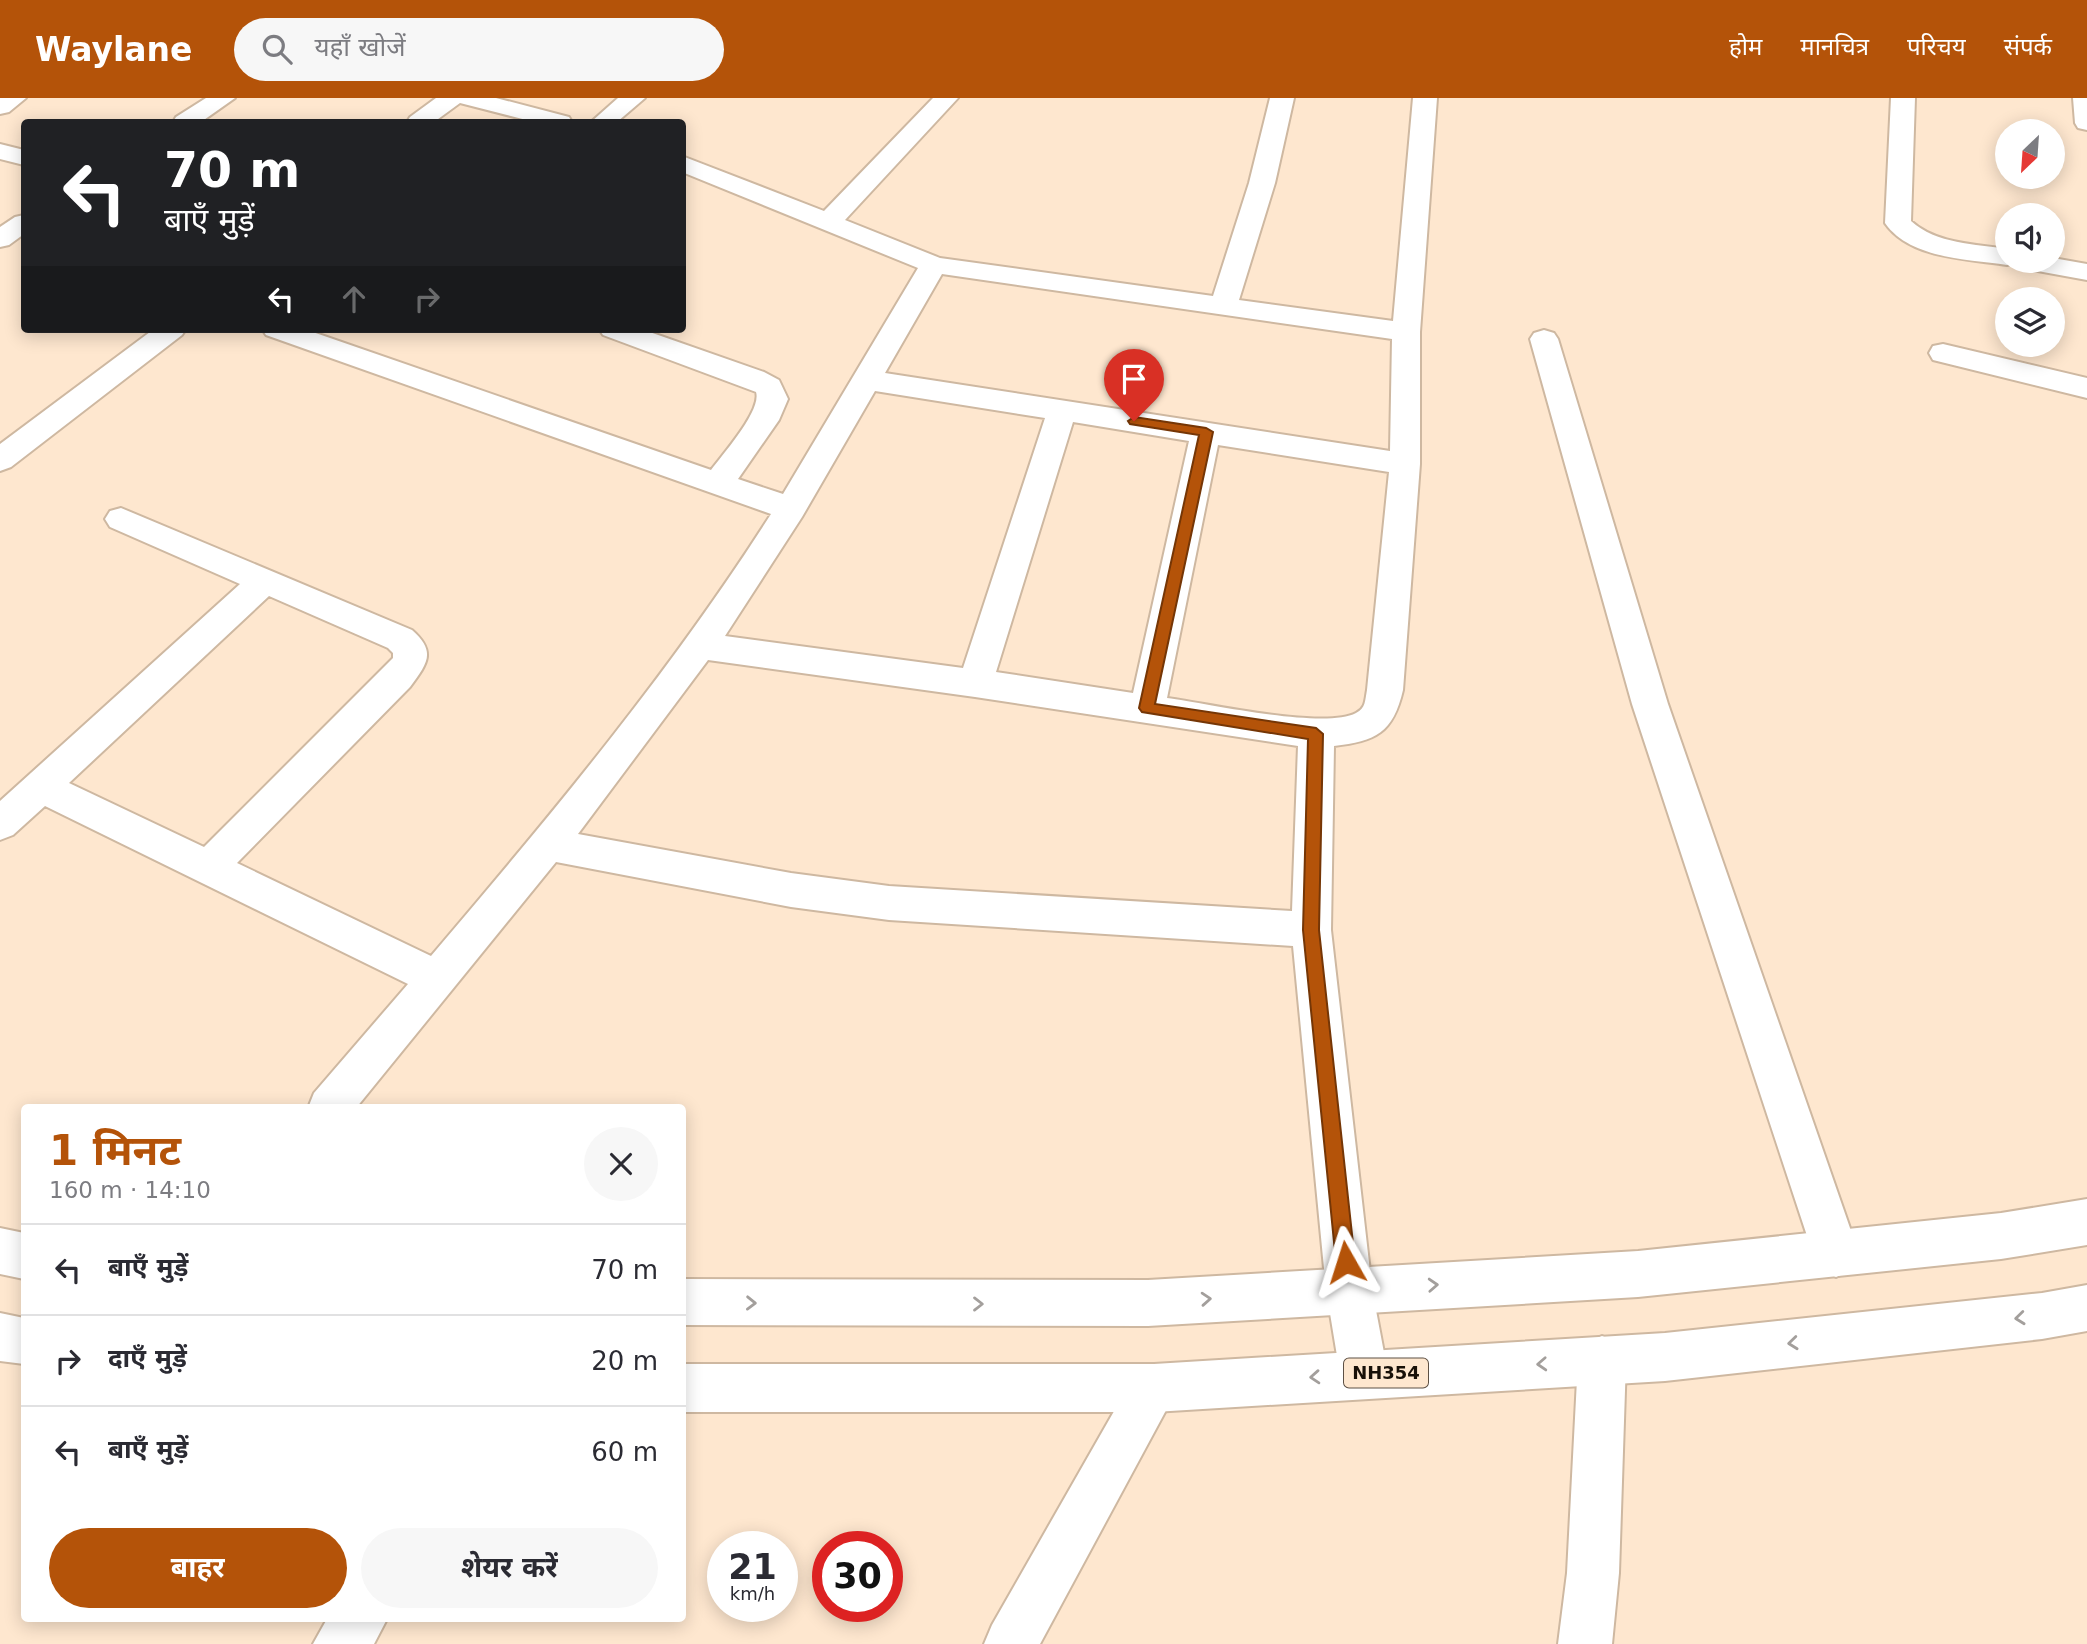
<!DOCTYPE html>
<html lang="hi">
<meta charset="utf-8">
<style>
body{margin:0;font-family:"DejaVu Sans","Noto Sans Devanagari",sans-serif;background:#f7f7f7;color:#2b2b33;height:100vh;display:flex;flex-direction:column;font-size:26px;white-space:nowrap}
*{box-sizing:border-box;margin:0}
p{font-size:23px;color:#7c7c81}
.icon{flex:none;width:38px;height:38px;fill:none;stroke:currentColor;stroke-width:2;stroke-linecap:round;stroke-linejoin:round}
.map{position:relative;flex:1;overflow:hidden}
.side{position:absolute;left:21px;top:1006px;width:665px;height:518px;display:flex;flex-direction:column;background:#fff;border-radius:7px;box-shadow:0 4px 18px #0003}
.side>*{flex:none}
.guide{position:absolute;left:21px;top:21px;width:665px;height:214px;border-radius:7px;box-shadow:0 4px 18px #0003;background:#202124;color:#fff;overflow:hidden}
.needle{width:46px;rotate:205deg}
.tools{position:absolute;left:1995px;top:21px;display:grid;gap:14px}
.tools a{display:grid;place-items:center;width:70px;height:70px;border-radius:50%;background:#fff;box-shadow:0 4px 18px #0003;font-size:35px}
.speed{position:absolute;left:707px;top:1433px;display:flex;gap:14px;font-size:35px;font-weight:700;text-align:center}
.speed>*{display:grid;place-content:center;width:91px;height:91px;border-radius:50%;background:#fff;box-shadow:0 4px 18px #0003;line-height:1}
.speed small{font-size:18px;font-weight:400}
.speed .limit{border:10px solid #d22;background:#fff;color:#111}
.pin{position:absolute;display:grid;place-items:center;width:60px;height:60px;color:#fff;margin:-72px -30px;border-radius:50% 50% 50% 0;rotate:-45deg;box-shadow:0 0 7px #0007}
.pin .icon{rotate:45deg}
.me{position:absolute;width:77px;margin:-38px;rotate:354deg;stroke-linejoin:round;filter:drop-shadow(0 0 5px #0008)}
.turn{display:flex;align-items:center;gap:24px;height:147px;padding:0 28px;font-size:32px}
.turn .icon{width:91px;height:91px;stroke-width:2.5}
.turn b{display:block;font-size:49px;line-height:60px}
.lanes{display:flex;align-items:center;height:66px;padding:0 28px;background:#0003;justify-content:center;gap:35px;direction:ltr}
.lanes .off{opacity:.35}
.round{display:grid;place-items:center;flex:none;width:74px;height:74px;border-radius:37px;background:#f7f7f7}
.headline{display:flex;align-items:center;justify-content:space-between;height:119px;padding:0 28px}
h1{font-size:42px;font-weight:700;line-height:52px;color:#b45309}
.button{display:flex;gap:14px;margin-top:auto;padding:14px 28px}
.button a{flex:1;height:80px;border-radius:42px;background:#b45309;color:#fff;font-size:28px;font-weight:700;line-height:80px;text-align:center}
.button a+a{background:#f7f7f7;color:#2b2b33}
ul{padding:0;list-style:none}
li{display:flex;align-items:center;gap:21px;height:91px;padding:0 28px;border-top:2px solid #e1e1e2}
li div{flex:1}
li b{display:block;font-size:26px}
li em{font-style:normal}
header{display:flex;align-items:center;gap:42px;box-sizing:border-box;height:98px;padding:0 35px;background:#b45309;color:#fff}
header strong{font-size:33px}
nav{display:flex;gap:38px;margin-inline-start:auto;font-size:24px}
.search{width:490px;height:63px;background:#f7f7f7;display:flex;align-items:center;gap:18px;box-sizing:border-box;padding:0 24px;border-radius:38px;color:#7c7c81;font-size:26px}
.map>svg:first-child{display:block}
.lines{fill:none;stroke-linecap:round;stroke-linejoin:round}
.minor-casing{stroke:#ceb8a1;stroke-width:4}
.highway-casing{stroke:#ceb8a1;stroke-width:4}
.minor{fill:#fff;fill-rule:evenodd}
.highway{fill:#fff;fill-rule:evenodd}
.oneway{stroke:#a39f9c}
.route{fill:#b45309;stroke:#753606;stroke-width:2}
.labels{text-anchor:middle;stroke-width:5;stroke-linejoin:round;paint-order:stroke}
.shield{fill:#fee7cf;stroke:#5d5044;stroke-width:2}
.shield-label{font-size:18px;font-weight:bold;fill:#181008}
</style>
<header>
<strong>Waylane</strong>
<div class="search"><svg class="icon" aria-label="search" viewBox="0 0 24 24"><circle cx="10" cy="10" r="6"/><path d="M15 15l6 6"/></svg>यहाँ खोजें</div>
<nav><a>होम</a><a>मानचित्र</a><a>परिचय</a><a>संपर्क</a></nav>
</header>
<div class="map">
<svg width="2087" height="1546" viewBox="0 0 2087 1546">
<rect width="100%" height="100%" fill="#fee7cf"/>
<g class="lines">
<g class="minor-casing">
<path id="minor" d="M0 0H26L9 14 0 16Z
M206 0H235L201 24H173L176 19Z
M436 0H496L569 19 572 24H534L460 5 434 24H407L410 19Z
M618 0H645L617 24H591Z
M933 0H958L845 122 940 160 1213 198 1249 85 1270 0H1294L1275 85 1239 202 1393 223 1413 0H1437L1420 234V366L1403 592C1393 635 1376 643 1334 648L1331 832 1372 1191 1388 1276 1381 1293 1364 1300 1347 1293 1340 1276 1326 1191 1293 848 889 822 791 809 556 764 356 1010H308L314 995 408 886 45 708 13 737 0 742V703L240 486 110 429 105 421 110 413 121 410 412 532C437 554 427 566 410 589L237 765 431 858C552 716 671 573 771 416L266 237 262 231H304L711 372C723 356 762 312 756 294L603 237 599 231H641L764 274 779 282 788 301 779 322 738 381 783 396 918 170 682 74V58L824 113ZM942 176 1392 241 1390 353 885 275ZM875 293 1045 320 963 570 725 538 802 419ZM1073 324 1189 343 1133 595 996 574ZM1218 347 1389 374 1367 592C1365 602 1366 610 1356 615 1324 632 1206 605 1167 600ZM269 498 388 550 393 555V560L204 749 69 685ZM708 562 975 599 1298 648 1292 813 889 788 791 775 578 736Z
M1891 0H1915L1911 123C1936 146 1976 146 2007 151V163H2053V160L2087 166V182L2027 171 2017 169 2015 165 2007 167C1968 161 1910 161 1885 125Z
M2073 0H2087V32L2078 30 2075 25Z
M0 46 24 52V67L0 61Z
M24 117V136L9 147 0 149V129L15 119Z
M154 231H186L182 237 11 369 0 373V346Z
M1544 232 1554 235 1558 241 1668 606 1859 1156 1852 1172 1836 1179 1820 1172 1813 1156 1632 606 1530 241 1534 235Z
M1943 246 2087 280V300L1933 262 1929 255 1933 248Z
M1602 1238 1619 1245 1626 1262 1619 1475 1612 1546H1558L1567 1475 1578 1262 1585 1245Z
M1154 1266 1171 1273 1178 1290 1040 1546H984L992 1527 1137 1273Z
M327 1521H387L374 1546H313Z"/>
</g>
<g class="highway-casing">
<path id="highway" d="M2087 1101V1147L2001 1161 1638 1199 1148 1228 682 1227V1181L1148 1182 1638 1153 2001 1115Z
M0 1130 24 1135V1181L0 1176Z
M2087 1187V1233L2042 1241 1665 1283 1154 1314H682V1266H1154L1665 1235 2042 1195Z
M0 1215 24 1220V1266L0 1263Z"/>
</g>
<use href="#minor" class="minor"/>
<use href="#highway" class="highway"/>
</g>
<defs><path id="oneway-chevron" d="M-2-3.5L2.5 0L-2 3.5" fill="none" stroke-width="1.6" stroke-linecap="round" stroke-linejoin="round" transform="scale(1.75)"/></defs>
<g class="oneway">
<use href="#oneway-chevron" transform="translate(1433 1187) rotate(-3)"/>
<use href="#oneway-chevron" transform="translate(1206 1201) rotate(-4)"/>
<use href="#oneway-chevron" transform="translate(751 1205) rotate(1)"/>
<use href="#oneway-chevron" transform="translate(978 1206)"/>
<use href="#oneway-chevron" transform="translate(2020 1220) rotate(174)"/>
<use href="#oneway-chevron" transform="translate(1793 1245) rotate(174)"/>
<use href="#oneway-chevron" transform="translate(1542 1266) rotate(177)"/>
<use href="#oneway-chevron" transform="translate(1315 1279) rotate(176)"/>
</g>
<path class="route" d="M1134 319 1206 330 1213 334 1155 606 1316 630 1323 636 1319 832 1355 1164 1352 1170 1346 1173 1339 1170 1336 1164 1303 832 1308 641 1142 614 1139 610 1199 337 1130 326 1128 323Z"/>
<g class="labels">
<rect class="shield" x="1344" y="1260.5" width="84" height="29" rx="5"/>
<g class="shield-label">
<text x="1386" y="1281">NH354</text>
</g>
</g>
</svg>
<div class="tools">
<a><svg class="needle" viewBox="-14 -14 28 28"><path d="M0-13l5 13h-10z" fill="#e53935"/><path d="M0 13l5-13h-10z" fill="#7c7c81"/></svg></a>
<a><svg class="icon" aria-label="sound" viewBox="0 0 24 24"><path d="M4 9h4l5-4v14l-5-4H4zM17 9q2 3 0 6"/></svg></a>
<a><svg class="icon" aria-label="layers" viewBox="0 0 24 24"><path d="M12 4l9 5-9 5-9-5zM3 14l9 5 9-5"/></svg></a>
</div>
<div class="speed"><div>21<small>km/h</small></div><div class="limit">30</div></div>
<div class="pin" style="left:1134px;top:323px;background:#d93025"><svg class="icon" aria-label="arrive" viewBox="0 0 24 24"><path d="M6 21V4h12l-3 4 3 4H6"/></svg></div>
<svg class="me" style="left:1346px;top:1164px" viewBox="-20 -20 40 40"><path d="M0-17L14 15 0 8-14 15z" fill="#b45309" stroke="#fff" stroke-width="4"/></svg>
<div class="guide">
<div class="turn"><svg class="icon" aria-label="left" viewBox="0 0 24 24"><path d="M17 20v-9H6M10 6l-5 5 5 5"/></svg><div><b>70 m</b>बाएँ मुड़ें</div></div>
<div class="lanes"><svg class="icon" aria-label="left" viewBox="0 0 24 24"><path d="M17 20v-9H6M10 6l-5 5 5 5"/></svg><svg class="icon off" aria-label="ahead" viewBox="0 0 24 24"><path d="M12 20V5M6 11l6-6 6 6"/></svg><svg class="icon off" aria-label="right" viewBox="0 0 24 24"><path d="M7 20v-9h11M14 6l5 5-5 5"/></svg></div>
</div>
<section class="side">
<div class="headline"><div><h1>1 मिनट</h1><p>160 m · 14:10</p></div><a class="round"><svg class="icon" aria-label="close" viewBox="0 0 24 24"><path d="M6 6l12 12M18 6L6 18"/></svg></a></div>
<ul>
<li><svg class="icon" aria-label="left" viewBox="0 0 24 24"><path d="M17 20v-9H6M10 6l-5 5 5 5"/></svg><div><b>बाएँ मुड़ें</b></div><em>70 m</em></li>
<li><svg class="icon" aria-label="right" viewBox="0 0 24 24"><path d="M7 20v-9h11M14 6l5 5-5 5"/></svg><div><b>दाएँ मुड़ें</b></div><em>20 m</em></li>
<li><svg class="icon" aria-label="left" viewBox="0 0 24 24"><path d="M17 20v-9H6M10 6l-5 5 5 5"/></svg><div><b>बाएँ मुड़ें</b></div><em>60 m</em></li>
</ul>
<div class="button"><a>बाहर</a><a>शेयर करें</a></div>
</section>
</div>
